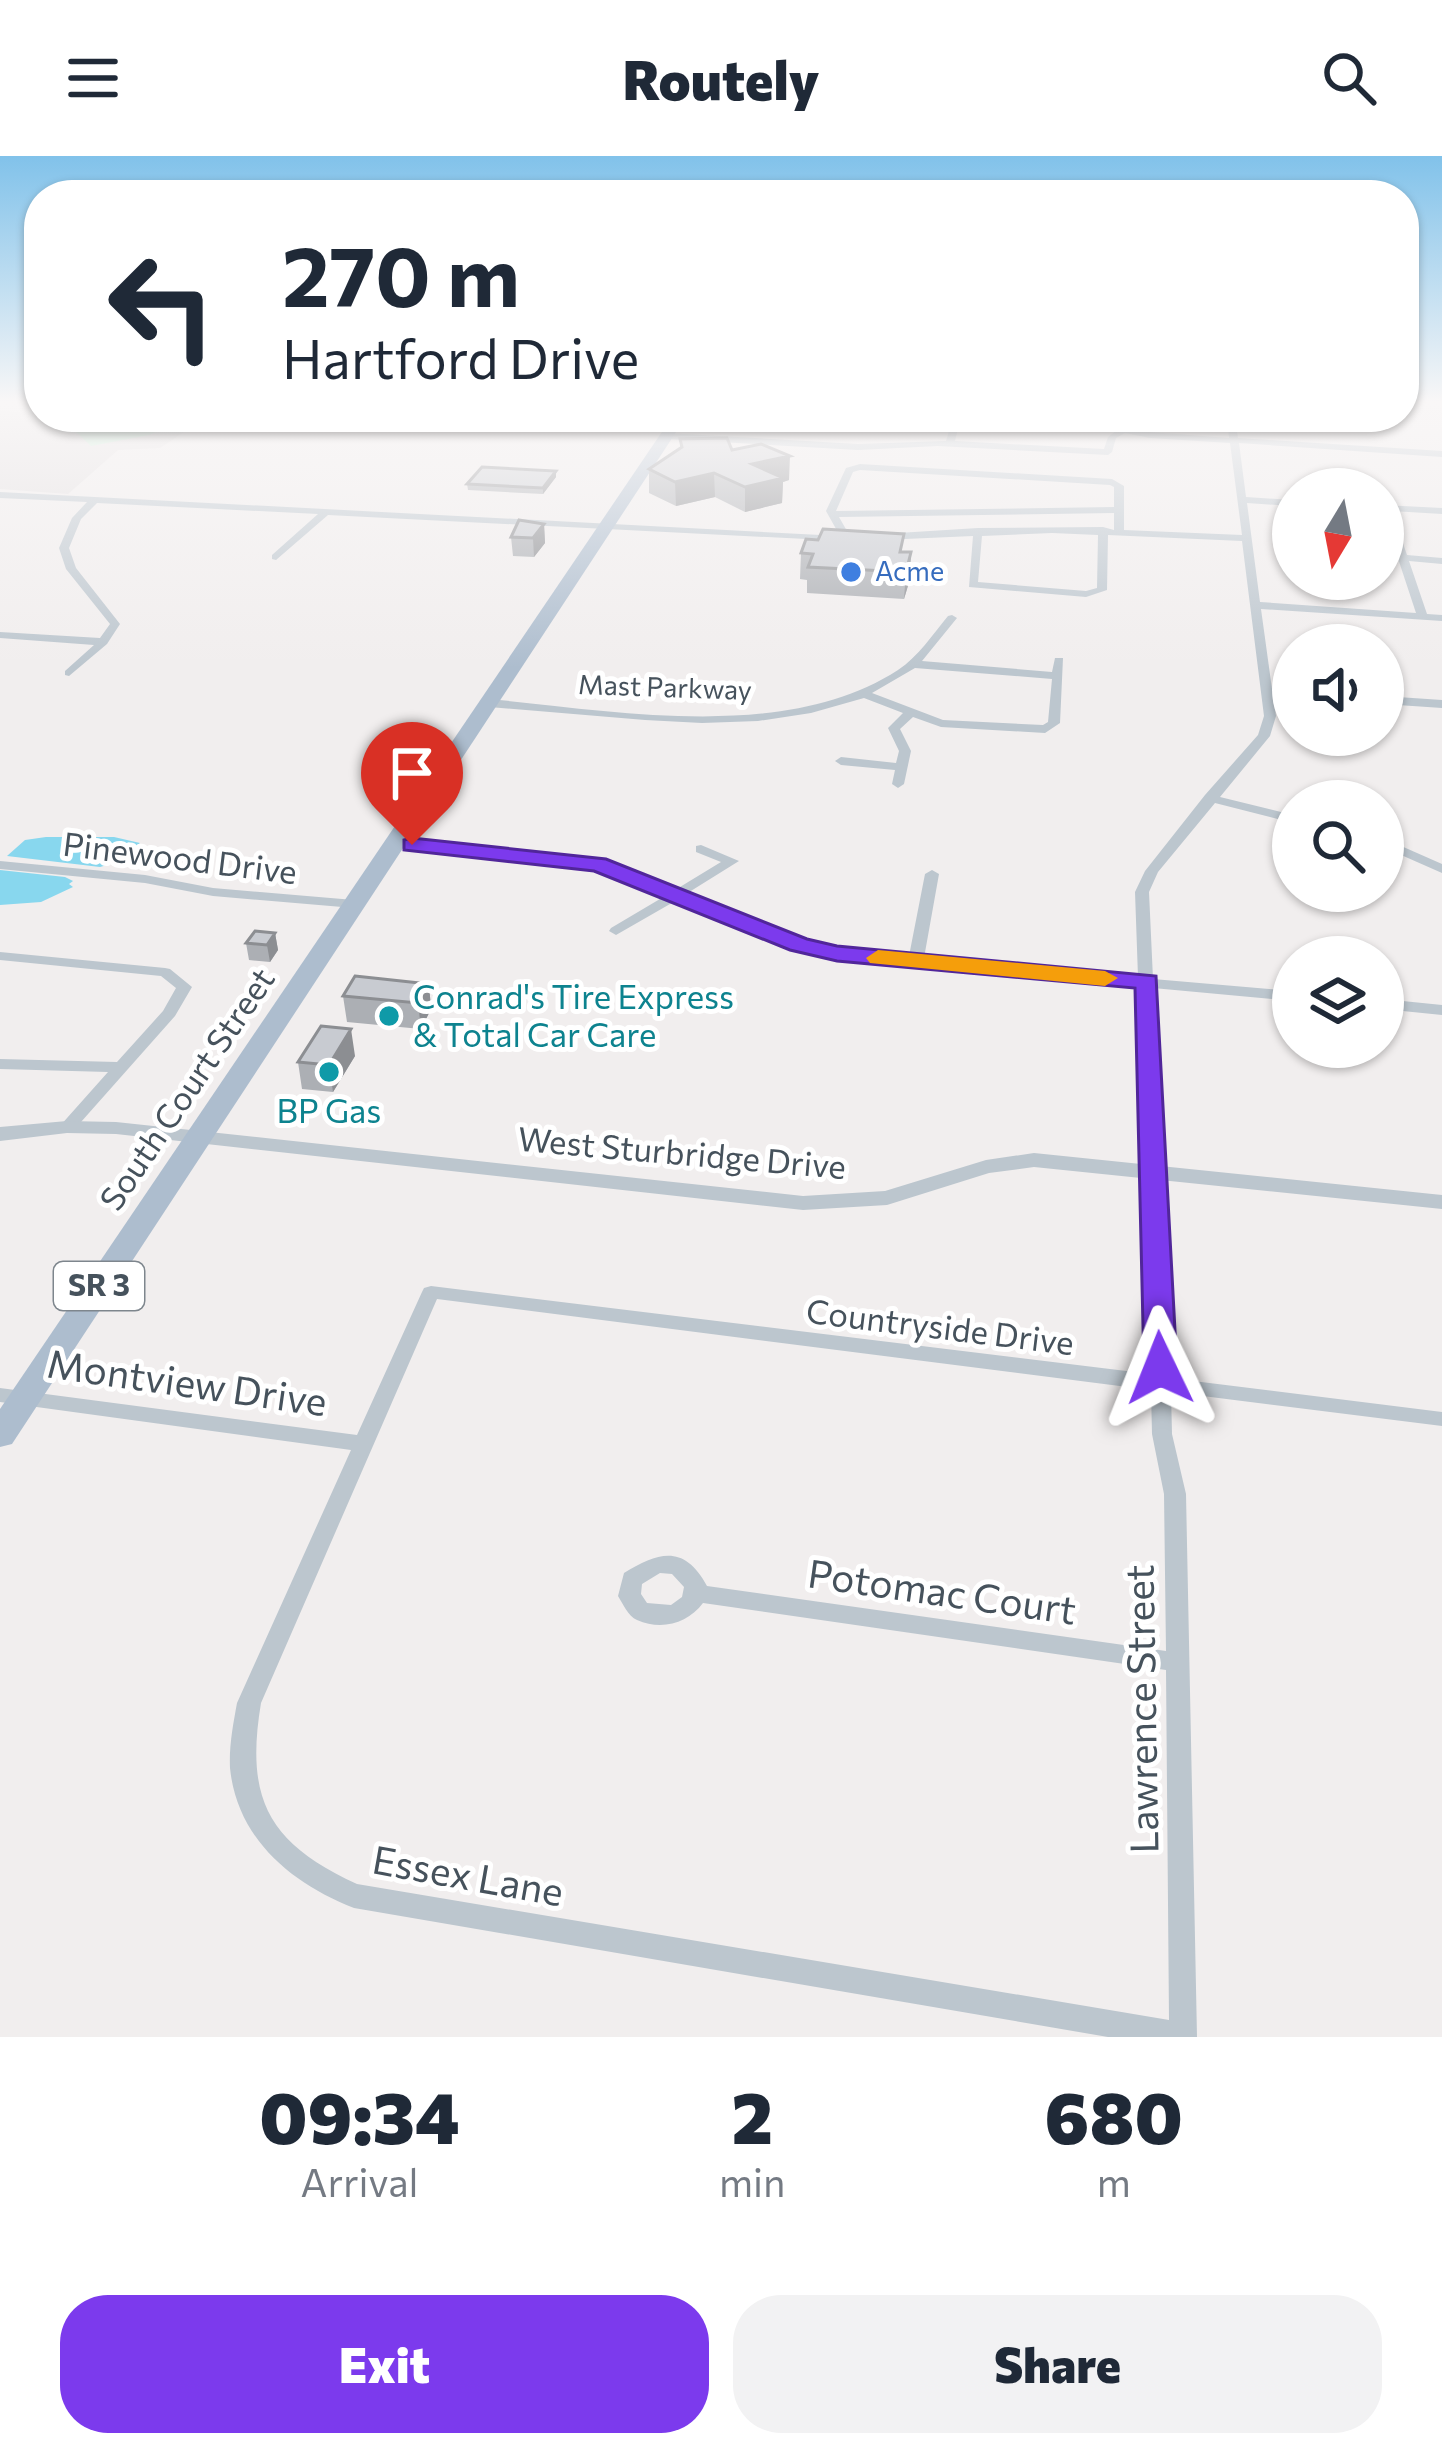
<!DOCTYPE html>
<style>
body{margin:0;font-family:Commissioner,sans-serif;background:#f2f2f3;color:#1f2937;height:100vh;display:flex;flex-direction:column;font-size:45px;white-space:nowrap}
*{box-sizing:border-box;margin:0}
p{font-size:39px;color:#747a83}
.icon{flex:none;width:66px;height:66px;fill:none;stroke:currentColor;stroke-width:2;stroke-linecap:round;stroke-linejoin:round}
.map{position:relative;height:1881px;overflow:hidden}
.side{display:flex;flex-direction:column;background:#fff;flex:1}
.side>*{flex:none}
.hud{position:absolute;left:24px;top:24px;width:1395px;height:252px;border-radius:48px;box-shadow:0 3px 9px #0004;background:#fff;color:#1f2937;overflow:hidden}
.needle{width:78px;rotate:190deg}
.controls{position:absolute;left:1272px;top:312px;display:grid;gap:24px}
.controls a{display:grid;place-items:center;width:132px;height:132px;border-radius:50%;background:#fff;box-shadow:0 3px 9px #0004;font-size:60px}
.pin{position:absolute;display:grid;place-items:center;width:102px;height:102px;color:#fff;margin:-123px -51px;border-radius:50% 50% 50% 0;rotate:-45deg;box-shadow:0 0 12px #0007}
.pin .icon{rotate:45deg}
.me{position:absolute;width:132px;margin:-66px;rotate:358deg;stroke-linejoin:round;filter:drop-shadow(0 0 9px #0008)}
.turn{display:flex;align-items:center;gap:42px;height:252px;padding:0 60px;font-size:54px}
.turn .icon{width:156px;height:156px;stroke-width:2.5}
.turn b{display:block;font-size:84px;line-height:102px}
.eta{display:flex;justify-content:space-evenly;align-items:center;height:204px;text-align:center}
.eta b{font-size:72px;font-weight:800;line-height:84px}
.primary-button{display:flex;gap:24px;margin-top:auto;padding:24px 60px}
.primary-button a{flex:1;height:138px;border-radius:48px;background:#7c3aed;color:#fff;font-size:48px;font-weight:800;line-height:138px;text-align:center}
.primary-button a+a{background:#f2f2f3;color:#1f2937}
header{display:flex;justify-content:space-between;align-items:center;height:156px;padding:0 60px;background:#fff;font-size:54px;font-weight:800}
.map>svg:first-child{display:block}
.education{fill:#e2dfe0}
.green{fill:#bcf0d1}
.water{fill:#88d7ee}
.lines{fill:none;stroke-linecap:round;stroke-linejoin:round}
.minor{fill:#bcc6ce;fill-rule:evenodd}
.tertiary{fill:#bcc6ce;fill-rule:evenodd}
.primary{fill:#adbdce;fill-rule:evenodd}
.wall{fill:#acafb4}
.shaded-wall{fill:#8c8e92}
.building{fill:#c8cbd1;stroke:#8c8e92;stroke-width:3}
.route{fill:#7c3aed;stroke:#51269a;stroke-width:3}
.slow{fill:#f59e0b}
.shop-dot{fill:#3f7fe0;stroke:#fff;stroke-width:4.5}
.culture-dot{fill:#0f9aa8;stroke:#fff;stroke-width:4.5}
.labels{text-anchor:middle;stroke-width:10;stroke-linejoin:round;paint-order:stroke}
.far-shop-label{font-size:27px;fill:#366cbe;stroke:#fff;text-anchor:start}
.far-street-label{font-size:27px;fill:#46525c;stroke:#fff}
.shield{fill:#fff;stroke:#7e868d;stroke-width:3}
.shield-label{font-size:30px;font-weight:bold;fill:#46525c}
.street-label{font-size:33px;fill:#46525c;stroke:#fff}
.culture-label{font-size:33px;fill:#0d838f;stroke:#fff;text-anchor:start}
.near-street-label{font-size:39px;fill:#46525c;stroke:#fff}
</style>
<header><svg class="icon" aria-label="menu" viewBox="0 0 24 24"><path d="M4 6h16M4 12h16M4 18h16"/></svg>Routely<svg class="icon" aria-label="search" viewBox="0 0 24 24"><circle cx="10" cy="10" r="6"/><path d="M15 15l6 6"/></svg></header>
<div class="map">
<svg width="1442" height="1881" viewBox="0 0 1442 1881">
<rect width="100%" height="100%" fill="#f1eeee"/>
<path class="education" d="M0 255 39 257V261L199 266 160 292 118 294 68 338 0 333Z"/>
<path class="green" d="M88 263 173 268 149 279 91 290 74 274Z"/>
<path class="water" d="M46 681H114L140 687 121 705 100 711 7 700 25 684Z
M0 714 65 721 73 725 69 728 73 731 41 746 0 749Z"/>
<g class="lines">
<path class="minor" d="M953 261H961L955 285 1104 293 1108 281 1116 275 1082 268 993 263 989 261 1082 264 1150 276 1229 282 1227 261H1235L1238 282 1442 295V301L1239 287 1246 341 1293 344V350L1247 347 1260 446 1416 457 1383 357V349L1442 352V358L1392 355 1407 399 1442 402V408L1409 405 1427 458 1442 459V465L1261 453 1272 533 1293 534V540H1273L1276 560 1270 580 1220 641 1293 659V667L1215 647 1158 716 1149 736 1153 823 1293 835V845L1153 832 1170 1212 1162 1218 1169 1222 1442 1256V1270L1171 1236 1172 1278 1186 1338 1197 1881H1108L354 1752C292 1728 237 1683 230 1612 229 1590 233 1569 237 1547L351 1294 0 1246V1232L357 1279 422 1136 424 1132 431 1130 1159 1219 1153 1217 1150 1212 1138 830 837 802 785 788 677 744 616 779 609 775 611 772 665 740 596 712 395 691 388 687 395 683 598 704 675 734 721 706 696 696V690L701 689 739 705 686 738 795 782 838 794 909 800 925 718 932 714 939 718 924 802 1138 821 1135 736 1145 715 1205 639 1258 579 1264 560 1242 385 1108 379 1107 434 1086 441 969 431 973 380 882 384 877 381 882 378 978 372 1103 371 1114 374V357L839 361 851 382 846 385 328 359 276 404 272 403V399L318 358 97 347 81 363 69 392 76 412 120 468 107 488 69 520 65 519V515L94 489 0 482V476L100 482 110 468 66 413 59 392 72 362 87 346 0 342V336L840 380 826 355 846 312 860 308 1112 323 1124 330V374L1242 379 1230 287 1150 282 1125 277 1116 282 1112 296 1108 299 938 290 858 294 666 283 662 280 666 277 858 288 946 285ZM860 314 1110 329 1114 331V351L836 355 853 316ZM1052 377 1098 379 1097 432 1086 435 978 426 982 380ZM437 1143 1151 1234 1152 1278 1164 1338 1166 1495 707 1430C684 1388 659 1396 624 1417L618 1440C623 1448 628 1460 637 1464 662 1475 688 1467 703 1447L1166 1514 1169 1864 357 1728C268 1687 245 1643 261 1547ZM660 1417 672 1418 684 1431 682 1441 671 1449 647 1447 641 1438 642 1428Z
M952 459 957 462 922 505 1052 516 1055 502H1063L1060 567 1045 577 941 571 913 561 900 573 911 595 904 628 898 632 892 628 895 614 841 609 835 605 841 601 896 607 899 595 888 572 903 557 864 542 811 557 758 565 702 567 645 564 489 551 483 547 489 543C617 555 785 587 898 514 918 501 933 478 948 460ZM915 512 1052 523 1048 566 1043 569 943 564 872 537Z
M1383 540 1442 544V552L1383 548Z
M1383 682 1442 708V717L1383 691Z
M0 705 145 719 213 732 354 744 361 748 354 752 213 740 145 727 0 713Z
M0 796 165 812 170 813 192 831 175 860 73 975 67 976 59 971 108 916 0 913V903L117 906 163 855 176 832 161 820 0 804Z
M1383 843 1442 849V859L1383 853Z"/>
<path class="tertiary" d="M67 965 116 966 803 1040 885 1035 986 1004 1034 997 1442 1039V1053L1034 1011 989 1017 887 1049 803 1054 116 978 67 977 0 985V971Z"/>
<path class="primary" d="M672 261H686L12 1288 0 1291V1253Z"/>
</g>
<path class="wall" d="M680 283 732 294 789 324 783 326 782 347 745 356 715 341 676 350 649 337V313L680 293Z
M556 321 543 338 468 334 467 328Z
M544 368 545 387 534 401 513 400 511 381Z
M903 396 910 423 904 443 807 437V424L800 423 801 397Z
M275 777 278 794 270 806 249 804 246 787Z
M429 828 431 853 421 873 347 866 343 840Z
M355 900 333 936 302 933 298 906Z"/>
<path class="shaded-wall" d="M790 300 789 324 783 326 782 347 745 356V331L752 308Z
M556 315V321L543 338V332Z
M714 317 715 341 676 350 675 326Z
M544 368 545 387 534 401 533 382Z
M911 396 910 423 904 443 906 416Z
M275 777 278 794 270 806 267 789Z
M429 828 431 853 421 873 418 847Z
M351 873 355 900 333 936 329 909Z"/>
<path class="building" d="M727 282 732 294 761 288 790 300 752 308 783 322 745 331 714 317 675 326 649 313 682 291 680 283Z
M482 311 556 315 543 332 467 328Z
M519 364 544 368 533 382 511 381Z
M823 373 904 378 900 396H911L906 416 808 411 813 398 801 397 806 383 818 384Z
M255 775 275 777 267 789 246 787Z
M355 820 429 828 418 847 343 840Z
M321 870 351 873 329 909 298 906Z"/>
<linearGradient id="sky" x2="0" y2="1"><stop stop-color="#81c2ea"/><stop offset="0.48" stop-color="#f9f7f7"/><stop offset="1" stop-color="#f9f7f7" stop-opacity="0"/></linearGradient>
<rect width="1442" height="512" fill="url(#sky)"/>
<path class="route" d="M412 682 606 703 807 783 837 790 1156 820 1177 1212 1172 1220H1149L1144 1212 1135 832 837 805 790 794 594 715 404 694V684Z"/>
<path class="slow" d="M878 794 1105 815 1118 822 1105 830 870 807 866 802Z"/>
<circle class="shop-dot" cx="851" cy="416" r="12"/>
<g class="culture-dot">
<circle cx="389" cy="860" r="12"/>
<circle cx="329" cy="916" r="12"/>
</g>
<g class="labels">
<g class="far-shop-label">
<text x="875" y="425">Acme</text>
</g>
<g class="far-street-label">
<text transform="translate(665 532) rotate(2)" y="9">Mast Parkway</text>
</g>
<rect class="shield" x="54" y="1106" width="90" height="48" rx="9"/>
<g class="shield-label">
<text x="99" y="1140">SR 3</text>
</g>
<g class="street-label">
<text transform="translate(180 702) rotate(7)" y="12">Pinewood Drive</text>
<text transform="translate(187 933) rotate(-56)" y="12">South Court Street</text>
<text transform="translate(682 997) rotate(5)" y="12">West Sturbridge Drive</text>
<text transform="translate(940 1171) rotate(7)" y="12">Countryside Drive</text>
</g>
<g class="culture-label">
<text x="413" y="853">Conrad's Tire Express<tspan x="413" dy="38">&amp; Total Car Care</tspan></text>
<text x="329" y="967" text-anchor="middle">BP Gas</text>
</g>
<g class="near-street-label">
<text transform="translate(187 1227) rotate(8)" y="14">Montview Drive</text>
<text transform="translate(942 1436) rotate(8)" y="14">Potomac Court</text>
<text transform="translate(1142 1553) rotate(-91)" y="14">Lawrence Street</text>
<text transform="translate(468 1720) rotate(10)" y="14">Essex Lane</text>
</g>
</g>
</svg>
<div class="controls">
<a><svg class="needle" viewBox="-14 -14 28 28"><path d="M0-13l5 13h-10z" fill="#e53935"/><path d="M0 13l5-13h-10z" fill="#747a83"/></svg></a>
<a><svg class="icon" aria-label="sound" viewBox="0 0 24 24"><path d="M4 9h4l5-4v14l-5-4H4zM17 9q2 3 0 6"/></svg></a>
<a><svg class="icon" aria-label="search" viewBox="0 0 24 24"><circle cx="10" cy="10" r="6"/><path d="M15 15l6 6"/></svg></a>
<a><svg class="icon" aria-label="layers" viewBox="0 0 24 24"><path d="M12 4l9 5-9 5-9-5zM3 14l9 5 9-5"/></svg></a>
</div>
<div class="pin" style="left:412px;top:689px;background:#d93025"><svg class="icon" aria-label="arrive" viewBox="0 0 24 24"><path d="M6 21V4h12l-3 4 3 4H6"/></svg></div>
<svg class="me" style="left:1160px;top:1212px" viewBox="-20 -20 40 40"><path d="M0-17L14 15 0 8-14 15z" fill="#7c3aed" stroke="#fff" stroke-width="4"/></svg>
<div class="hud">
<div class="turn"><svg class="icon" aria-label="left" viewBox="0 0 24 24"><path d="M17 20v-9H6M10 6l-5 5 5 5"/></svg><div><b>270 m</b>Hartford Drive</div></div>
</div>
</div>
<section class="side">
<div class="eta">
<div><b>09:34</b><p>Arrival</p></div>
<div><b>2</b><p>min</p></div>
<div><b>680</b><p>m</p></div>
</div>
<div class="primary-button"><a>Exit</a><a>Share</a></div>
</section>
